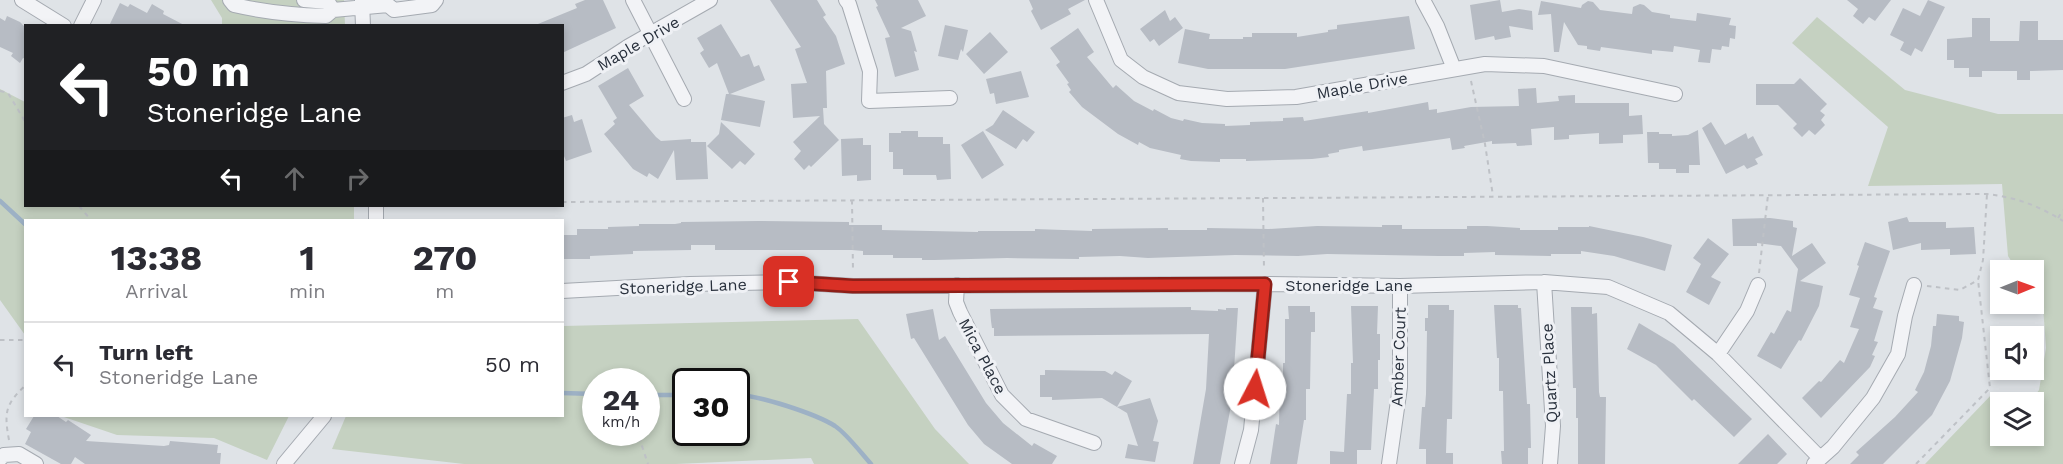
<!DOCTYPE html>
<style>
body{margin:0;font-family:"Work Sans",sans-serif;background:#f7f7f7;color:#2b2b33;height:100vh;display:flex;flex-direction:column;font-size:22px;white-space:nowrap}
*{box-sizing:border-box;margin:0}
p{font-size:20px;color:#7c7c81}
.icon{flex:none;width:33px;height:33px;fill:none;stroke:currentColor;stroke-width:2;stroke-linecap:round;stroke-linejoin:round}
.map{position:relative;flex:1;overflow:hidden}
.drawer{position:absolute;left:24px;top:219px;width:540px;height:198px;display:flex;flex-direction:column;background:#fff;border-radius:0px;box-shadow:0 3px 9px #0003}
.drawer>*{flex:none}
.top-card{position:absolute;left:24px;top:24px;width:540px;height:183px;border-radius:0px;box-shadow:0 3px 9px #0003;background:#202124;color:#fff;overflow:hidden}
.needle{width:39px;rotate:89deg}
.buttons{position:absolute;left:1990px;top:260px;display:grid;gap:12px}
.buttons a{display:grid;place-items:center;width:54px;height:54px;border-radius:0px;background:#fff;box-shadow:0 3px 9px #0003;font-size:30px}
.speed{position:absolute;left:582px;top:368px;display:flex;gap:12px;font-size:30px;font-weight:700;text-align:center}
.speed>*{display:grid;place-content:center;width:78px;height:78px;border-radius:50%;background:#fff;box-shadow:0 3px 9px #0003;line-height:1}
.speed small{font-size:15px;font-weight:400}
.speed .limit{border:3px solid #111;border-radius:9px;background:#fff;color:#111}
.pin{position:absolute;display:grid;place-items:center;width:51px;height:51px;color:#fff;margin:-26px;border-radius:12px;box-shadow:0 3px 9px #0006}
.me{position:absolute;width:66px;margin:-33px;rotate:5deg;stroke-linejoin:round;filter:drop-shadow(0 0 4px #0008)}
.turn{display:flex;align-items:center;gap:21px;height:126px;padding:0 24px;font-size:27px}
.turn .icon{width:78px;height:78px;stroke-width:2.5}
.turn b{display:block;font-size:42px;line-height:51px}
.lanes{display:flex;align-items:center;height:57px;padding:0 24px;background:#0003;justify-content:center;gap:30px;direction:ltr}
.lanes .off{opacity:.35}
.eta{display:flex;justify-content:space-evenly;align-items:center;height:102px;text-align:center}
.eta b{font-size:36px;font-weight:700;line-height:42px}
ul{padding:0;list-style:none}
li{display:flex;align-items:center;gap:18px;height:84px;padding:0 24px;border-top:2px solid #e1e1e2}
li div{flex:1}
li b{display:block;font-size:22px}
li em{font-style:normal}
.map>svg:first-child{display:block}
.green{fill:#c5d1c1;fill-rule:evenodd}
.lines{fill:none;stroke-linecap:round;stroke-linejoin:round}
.stream{stroke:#9db1c5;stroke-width:4.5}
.building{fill:#b7bcc4}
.minor-casing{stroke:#a5aab1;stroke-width:16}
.path{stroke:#bec1c6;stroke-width:2;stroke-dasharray:4.5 4.5;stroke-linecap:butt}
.minor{stroke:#f2f3f6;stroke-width:14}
.route-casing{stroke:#8d1f18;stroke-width:15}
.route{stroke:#d93025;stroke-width:10}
.labels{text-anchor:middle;stroke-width:6;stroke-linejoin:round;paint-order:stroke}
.street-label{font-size:16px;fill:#29313d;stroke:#eff1f5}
</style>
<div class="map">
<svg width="2063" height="464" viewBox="0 0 2063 464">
<rect width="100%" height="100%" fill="#dfe3e7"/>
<path class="green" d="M211 0H344L345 25H222V18Z
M1817 17 1905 90 1998 114H2063V464H1925L1993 393 2002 439 2006 435H2034V402H2030L2039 390 2046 348 2043 306 2034 294V270H2017L2008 256 2002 184 1868 186 1888 127 1792 43Z
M0 89 25 102 26 206H354V220H26L25 335 0 300Z
M858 319 935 429 969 464H814L811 458 676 464H464L332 449 346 416H562L563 326ZM596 381H646V432H596ZM686 381H736V432H686Z
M61 416H289L267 460 214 438 117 435Z"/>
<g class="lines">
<path class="stream" d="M0 201 26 225
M562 393 596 394
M646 395H686
M736 395C759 395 816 414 835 426 847 434 861 453 871 464"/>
</g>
<path class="building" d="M585 0H603L616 28 562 53V26H533L577 8 575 4Z
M770 0H817L826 15 823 17 836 36 845 64 826 71 827 108H823L824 124 839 140 811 167 809 165 804 170 794 159 801 151 793 142 820 116 793 118 791 84 807 83 795 49 801 47Z
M875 0H918L926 16 901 28 911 31 917 52 914 51 919 70 895 77 885 38 890 37 876 7 878 6Z
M1029 0H1085L1068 9 1071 14 1041 30 1031 11 1033 9Z
M1500 0 1502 12 1519 9 1532 11 1533 30 1509 26 1511 37 1495 40 1494 36 1475 40 1470 5Z
M1847 0H1891L1875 21 1869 17 1863 24 1853 16 1858 9Z
M1928 0 1945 7 1922 52 1915 48 1911 56 1900 50 1904 42 1890 35 1903 8 1920 16Z
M1541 1 1581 8 1582 5 1588 1 1593 2 1600 10 1632 14 1633 7 1640 4 1644 5 1652 12 1670 15V18L1696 21 1697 13 1731 18 1729 25 1736 26 1735 39 1730 38 1729 47 1722 46 1721 50 1712 49 1710 63 1698 62 1700 50 1674 46 1673 52 1652 50V54L1601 47 1600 51 1587 49V46L1578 45 1564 22 1559 52H1554L1551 14 1538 15Z
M120 3 128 7 130 4 147 13 152 4 164 11 163 14 186 26H109Z
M1165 10 1170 21 1175 17 1183 28 1159 46 1154 39 1150 42 1140 29Z
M7 16 20 22 26 28V59L23 58 20 63 11 56 13 53 0 47V18L5 21Z
M1409 16 1415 49 1285 69H1208L1178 63 1185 29 1210 34 1209 39H1243V37H1252V33H1297V37L1328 32V30L1337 29V25Z
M1972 18H1990V41H2019L2020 21H2038V40H2063V70L2030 71V80H2017V71H1982V77H1969V68H1954V60H1947V39L1972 37Z
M721 24 741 57 749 54 754 67 759 65 765 80 730 94 765 101 760 127 721 120 726 94H729L717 63 709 68 700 53 704 50 697 38Z
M945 25 968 30 963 52 961 49 958 60 938 56Z
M1078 28 1094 52 1087 57 1113 88 1116 85 1134 101 1153 111 1154 109 1171 118 1183 121 1184 119 1202 123 1225 124V126L1250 125V122L1283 121V118L1303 117 1304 121 1368 111V113L1428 102 1429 110 1437 109V113L1471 107 1519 106 1518 89 1536 88 1537 103 1559 101 1558 96 1575 95V103H1629V116L1642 115 1643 134 1623 135V143L1599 144V133L1569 135V139L1554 140V127L1531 129 1532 145 1517 146 1516 143 1492 144V141L1464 146 1465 148 1452 150 1450 138 1363 151 1362 146 1339 150V152L1328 154 1329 157 1312 159 1246 161V159H1220V162L1191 161 1180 159 1181 155 1150 148 1139 142 1138 145 1118 134 1082 107 1069 92 1071 90 1067 84 1069 83 1056 65 1060 62 1050 48Z
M990 32 1008 52 984 74 966 54Z
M628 68 644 96 629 105 656 137 661 141 691 139V142H706L708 179 676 180 674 150 658 179 649 173 647 177 633 169 604 134 615 124 613 121 617 118 598 86Z
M1021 71 1029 97 996 104 994 93 990 94 986 79Z
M1800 78 1827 104 1820 111 1825 115 1821 120 1825 125 1815 135 1809 130 1802 137 1793 128 1797 124 1778 105H1756V84H1794Z
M1003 110 1035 132 1027 142 1023 139 1016 149 985 130 993 125Z
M572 115 574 122 582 119 592 152 566 161 562 151V118Z
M721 122 755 154 745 165 740 161 732 169 707 146 719 134Z
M1711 122 1725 145 1746 133 1748 139 1753 136 1763 155 1755 159 1758 164 1747 169 1744 165 1726 174 1702 128Z
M1698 130 1700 165H1689V173H1676V169H1659V163H1648L1647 132H1659V134H1672V136L1688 135Z
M901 131H918V137H943V144H950L951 179 937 180 936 175H903V169H893V152H889V133H901Z
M983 131 1004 165 982 179 961 145Z
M863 138V145H871V180L857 181V175L842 176 841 139Z
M1907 217 1909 222H1946V228L1974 227 1976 254 1950 255V249L1921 250V243L1893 250 1888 222Z
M1770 218 1793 221V227L1797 228 1792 256 1812 243 1826 263 1800 281 1823 286 1819 306 1801 341 1799 340 1781 369 1757 356 1771 332 1774 334 1787 310 1791 312 1798 269 1781 246 1757 243V246H1733L1732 219Z
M758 221 849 222V225H882V230L978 232V231H1035V229L1092 231V229L1168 228V230H1207V228L1269 229 1317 226 1382 227V225H1402V229H1467V226H1487L1520 228V230H1558V227H1589V226L1643 237 1672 245 1665 271 1614 256 1581 251V254H1551V256L1495 255V252L1464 253V256H1439L1327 254 1298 256 1235 255 1148 258 1120 256 1079 257V259L1007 258 934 260H922V258H893V255H863V251L852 250H715V245H691V250L633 251V254L590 256V259H562V235H577V229H608V227L639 226V224H675L681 223V222Z
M1708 238 1729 254 1711 277 1721 282 1709 305 1686 292 1701 264 1693 258Z
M1865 242 1890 251 1874 297 1877 298 1873 308 1883 311 1874 341 1878 342 1872 355 1875 356 1870 367 1821 418 1802 398 1819 381 1821 382 1840 360 1844 363 1859 329 1850 327 1860 298 1849 295 1859 266 1857 265Z
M1428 305H1449V310H1454L1452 419H1447L1446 453H1453V464H1426V449H1419L1422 407H1425L1426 394 1427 331H1425V318H1428Z
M1494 305H1518V308H1521L1527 404H1530L1531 448H1528V464H1502L1501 451H1504L1503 391H1499V358H1497Z
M1288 306H1310V312H1315V332H1311L1310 389H1306V420H1304L1297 464H1270L1276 424 1279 425 1280 376H1283V363H1285V319H1289Z
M1351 306H1378L1377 334H1380V360H1378V389H1374L1371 450H1357V464H1330V451L1344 452 1347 394H1351V363H1353Z
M1191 307V310L1218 311V309L1226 310V308H1238L1232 400 1220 464H1193L1206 389 1209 334 994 336V328H992L991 321 990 309Z
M1571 307H1592V314L1597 313 1599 392 1600 397H1606L1605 464H1578V418H1576V388H1573Z
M933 309 939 340 945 336 986 403 1003 423 1032 446 1034 443 1057 456 1052 464H1012L984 444 968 425 914 338 911 339 906 314Z
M1937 314 1959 316V321L1964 322 1962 338 1950 381 1932 415 1883 464H1850L1859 455 1856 452 1895 417 1918 392 1915 390 1924 372 1931 346 1933 326H1936Z
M1639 323 1674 344 1752 419 1734 437 1694 399 1692 401 1656 365 1627 349Z
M1045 370 1105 371 1112 375 1115 371 1132 381 1117 407 1102 398 1052 400V397H1040V375H1045Z
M1150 398 1158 421 1153 441 1159 442 1155 462 1125 458 1128 444 1138 446 1127 413 1117 407Z
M34 416H57L66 422 68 420 91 435 86 441 164 446 169 445 170 441 218 445 217 453H221L220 464H85L75 457 71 464H61L25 444 31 432 26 429Z
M1768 434 1787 454 1777 464H1738Z"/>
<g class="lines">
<g class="minor-casing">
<path id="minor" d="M22 0 64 26
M230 0 234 5C264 12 295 15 326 16L333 10 388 5 394 10 432 5 436 0
M304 0 328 2 333 10
M633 0 684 99
M846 0 849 4 870 71 869 101 950 98
M1096 0 1121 60 1143 77 1178 93 1227 99 1296 97 1485 64 1544 66 1675 94
M1423 0 1437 26 1454 69
M362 1 363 26
M81 26 94 0
M562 83 586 74 629 46 710 0
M376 206V220
M1544 282 1553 426 1550 464
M957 285 956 302 960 312 1002 395 1026 419 1094 443
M562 291 690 284 789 282 853 286 1265 284 1400 286 1544 282 1608 287 1669 313 1718 354 1820 458
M1718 354 1747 311 1758 285
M0 459 4 455 19 454 36 464
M284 464 324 416
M1242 464 1251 430 1265 284
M1389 464 1400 387V286
M1814 464 1833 447 1873 398 1898 354 1905 316 1914 285"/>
</g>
<path class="path" d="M1471 81 1485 144 1493 196
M0 91 8 93 26 123
M1263 198 1264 270
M852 200 853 272
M562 202 1987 194C2018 198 2037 205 2063 221
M79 206 91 220
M2058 218 2063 210
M1759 273 1768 195
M1927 286 1960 290 1978 280 1983 260 1987 194
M0 340H26
M639 437 648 464
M9 440C4 413 5 404 26 385
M1916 464 1990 388 1978 280"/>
<use href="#minor" class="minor"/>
</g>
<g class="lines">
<g class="route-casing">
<path id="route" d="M789 282 853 286 1265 284 1255 389"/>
</g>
<use href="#route" class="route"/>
</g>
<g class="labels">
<g class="street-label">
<text transform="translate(638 43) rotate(-30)" y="6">Maple Drive</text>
<text transform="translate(1362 85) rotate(-10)" y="6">Maple Drive</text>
<text x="1349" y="291">Stoneridge Lane</text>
<text transform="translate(683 286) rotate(-2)" y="6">Stoneridge Lane</text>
<text transform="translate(983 356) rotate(62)" y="6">Mica Place</text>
<text transform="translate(1398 357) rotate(-88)" y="6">Amber Court</text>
<text transform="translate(1549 373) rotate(-93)" y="6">Quartz Place</text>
</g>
</g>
</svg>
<div class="buttons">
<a><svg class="needle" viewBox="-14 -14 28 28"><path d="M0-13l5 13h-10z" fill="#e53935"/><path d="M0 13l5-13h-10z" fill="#7c7c81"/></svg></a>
<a><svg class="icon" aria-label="sound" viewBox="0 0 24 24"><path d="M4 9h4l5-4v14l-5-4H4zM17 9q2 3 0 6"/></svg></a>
<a><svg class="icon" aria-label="layers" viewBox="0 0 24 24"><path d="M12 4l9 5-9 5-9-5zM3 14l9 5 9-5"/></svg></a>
</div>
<div class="speed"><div>24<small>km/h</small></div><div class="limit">30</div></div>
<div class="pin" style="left:789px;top:282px;background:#d93025"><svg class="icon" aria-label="arrive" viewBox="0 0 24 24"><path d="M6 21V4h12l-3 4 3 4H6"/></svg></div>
<svg class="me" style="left:1255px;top:389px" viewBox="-20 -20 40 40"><circle r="19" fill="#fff"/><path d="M0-13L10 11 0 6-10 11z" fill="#d93025"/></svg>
<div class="top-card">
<div class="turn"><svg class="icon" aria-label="left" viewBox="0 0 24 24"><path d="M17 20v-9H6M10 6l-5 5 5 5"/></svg><div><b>50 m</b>Stoneridge Lane</div></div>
<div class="lanes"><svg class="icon" aria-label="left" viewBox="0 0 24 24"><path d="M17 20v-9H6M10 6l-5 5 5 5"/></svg><svg class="icon off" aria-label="ahead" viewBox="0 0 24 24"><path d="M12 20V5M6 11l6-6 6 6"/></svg><svg class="icon off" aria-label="right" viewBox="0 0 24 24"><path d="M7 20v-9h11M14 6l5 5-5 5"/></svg></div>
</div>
<section class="drawer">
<div class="eta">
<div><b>13:38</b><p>Arrival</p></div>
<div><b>1</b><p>min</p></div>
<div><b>270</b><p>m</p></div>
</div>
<ul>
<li><svg class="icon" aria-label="left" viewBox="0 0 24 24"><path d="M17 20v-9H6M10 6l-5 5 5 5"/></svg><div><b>Turn left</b><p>Stoneridge Lane</p></div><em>50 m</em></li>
</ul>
</section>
</div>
